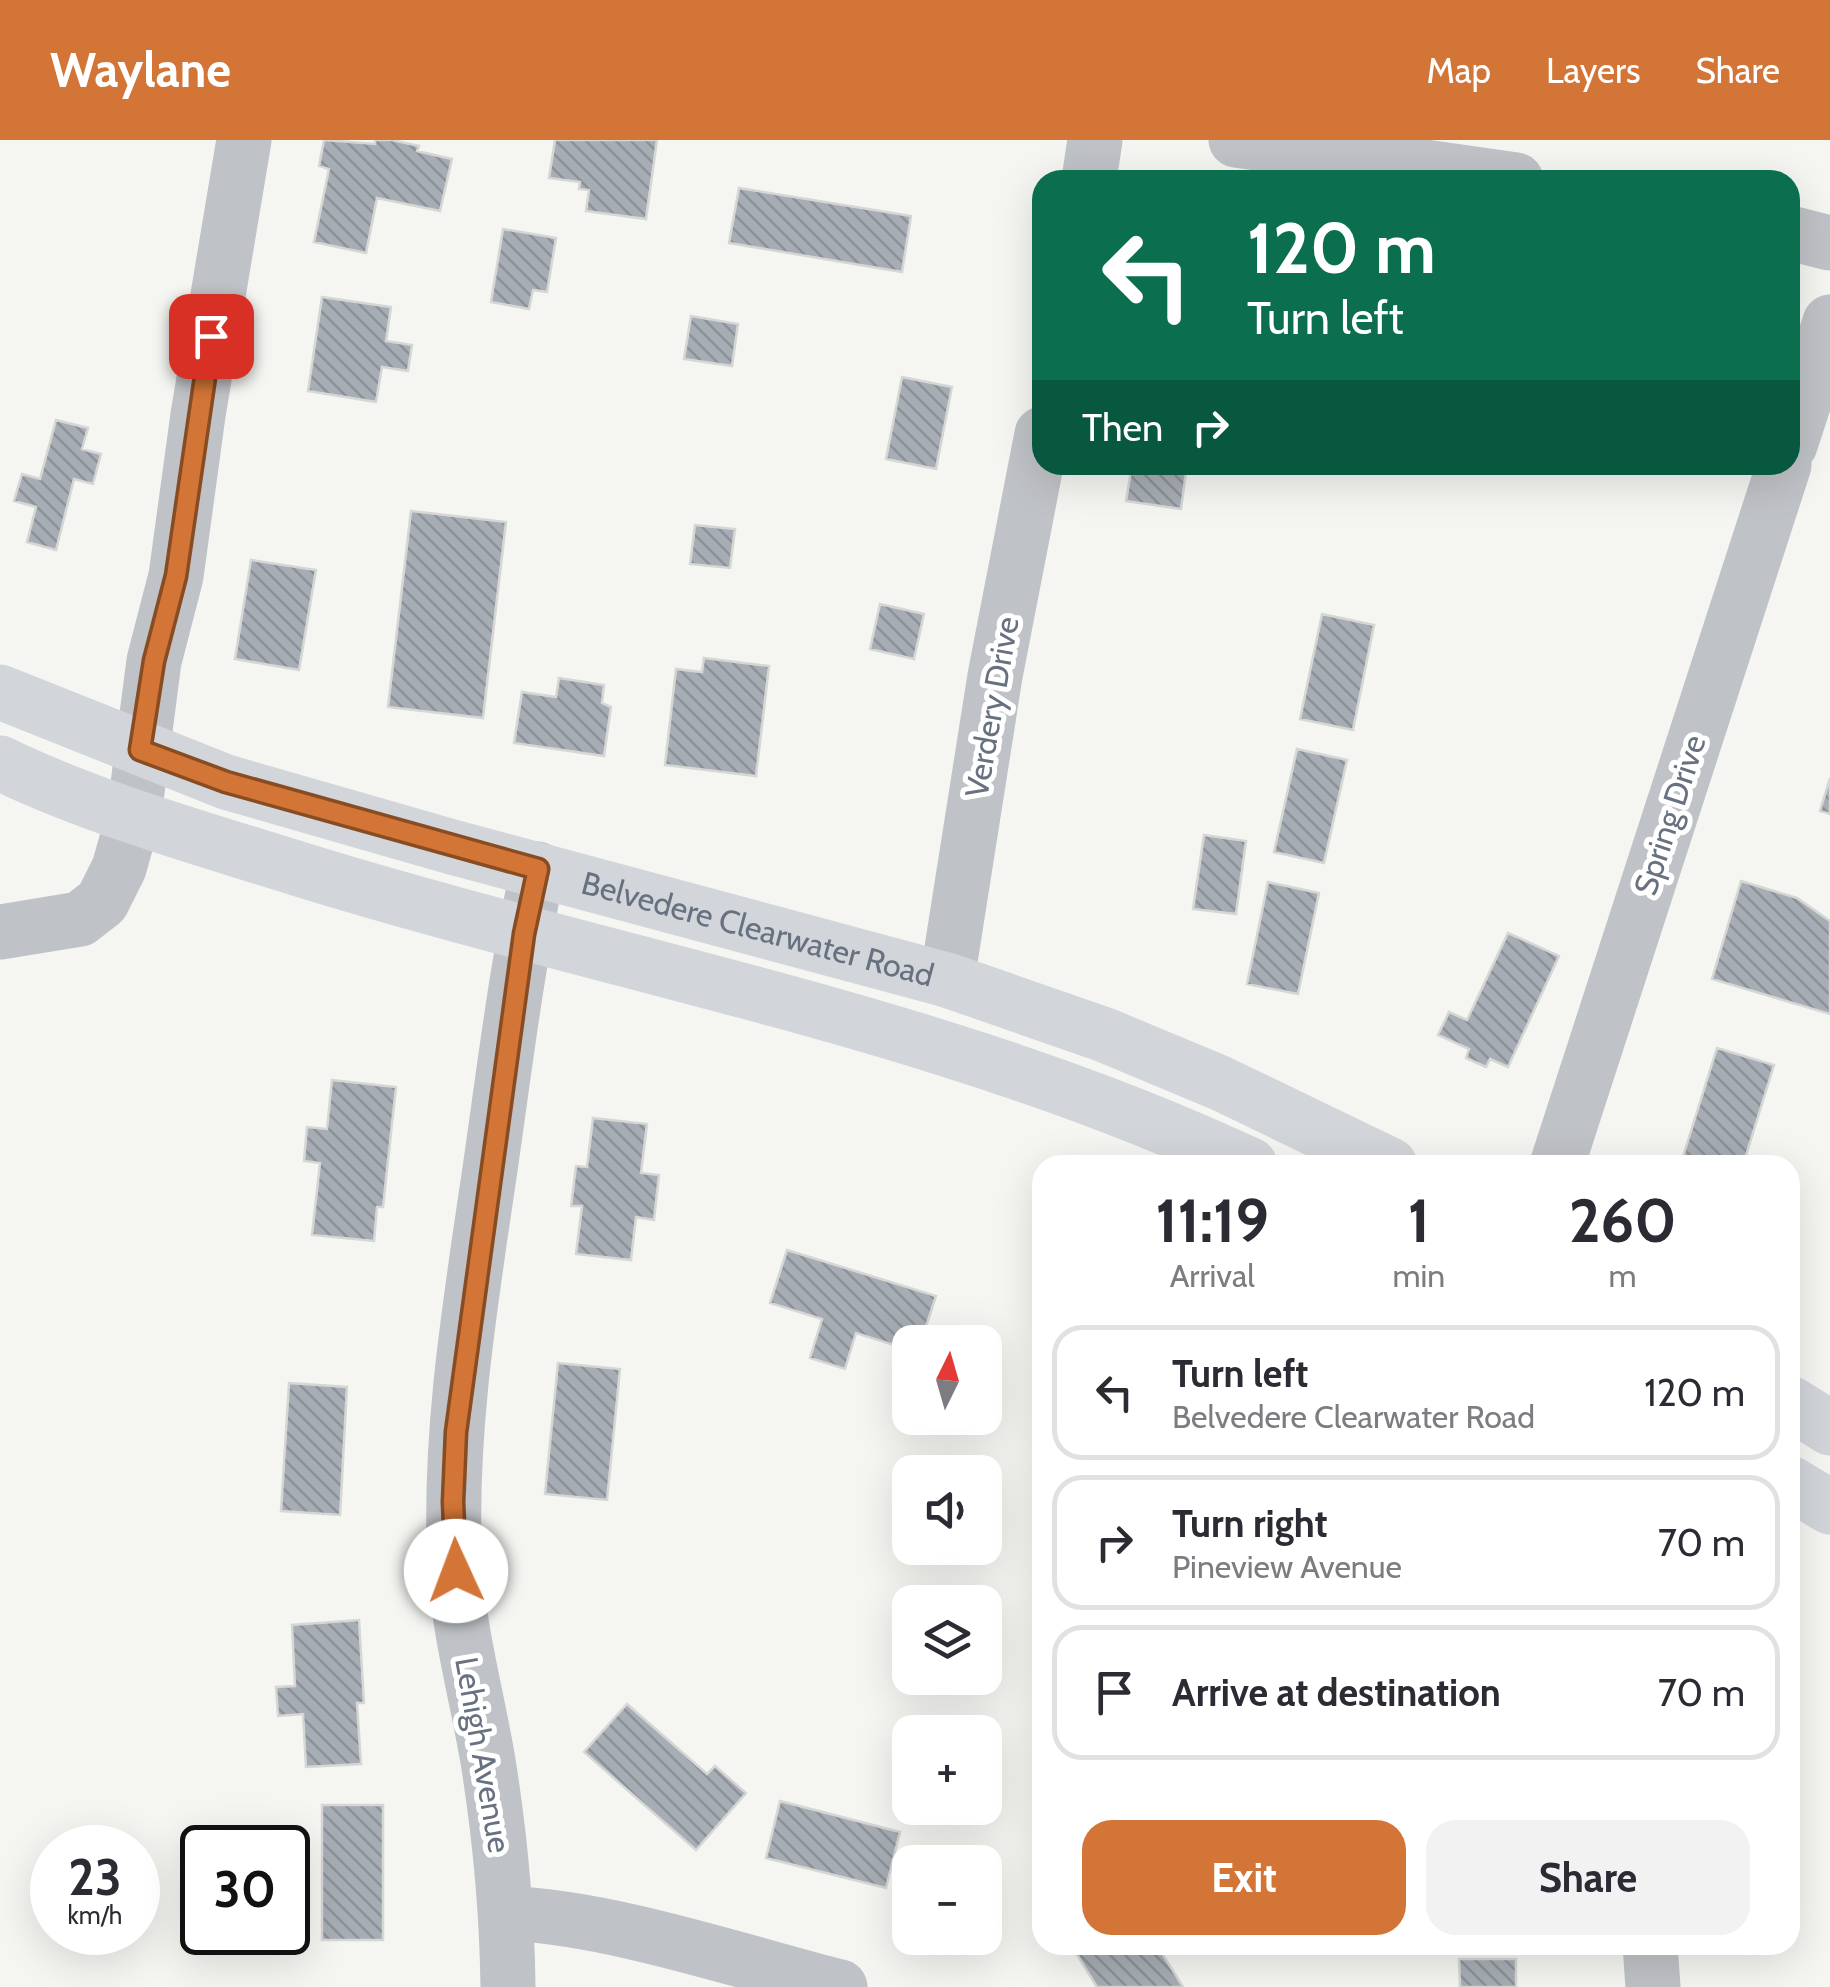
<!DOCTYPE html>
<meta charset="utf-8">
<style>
body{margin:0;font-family:Cabin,sans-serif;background:#f2f2f3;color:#2b2b33;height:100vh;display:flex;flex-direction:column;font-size:38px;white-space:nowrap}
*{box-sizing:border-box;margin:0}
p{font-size:32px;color:#7c7c81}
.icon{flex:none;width:55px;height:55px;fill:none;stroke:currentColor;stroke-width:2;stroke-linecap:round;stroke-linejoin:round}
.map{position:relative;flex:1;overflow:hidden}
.drawer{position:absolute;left:1032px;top:1015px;width:768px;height:800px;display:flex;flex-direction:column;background:#fff;border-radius:30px;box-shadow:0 10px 40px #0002}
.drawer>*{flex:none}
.banner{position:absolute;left:1032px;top:30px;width:768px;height:305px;border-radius:30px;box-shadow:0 10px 40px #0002;background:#0b6e4f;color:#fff;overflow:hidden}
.needle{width:65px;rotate:5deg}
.fabs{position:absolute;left:892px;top:1185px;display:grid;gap:20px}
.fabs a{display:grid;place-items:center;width:110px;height:110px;border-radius:20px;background:#fff;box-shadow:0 10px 40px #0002;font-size:50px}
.speed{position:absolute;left:30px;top:1685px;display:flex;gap:20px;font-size:50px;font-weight:700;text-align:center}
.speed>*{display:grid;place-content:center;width:130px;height:130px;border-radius:50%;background:#fff;box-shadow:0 10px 40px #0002;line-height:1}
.speed small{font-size:25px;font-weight:400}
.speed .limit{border:5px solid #111;border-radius:15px;background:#fff;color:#111}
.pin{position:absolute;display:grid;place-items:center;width:85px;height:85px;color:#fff;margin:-42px;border-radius:20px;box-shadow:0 5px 15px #0006}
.me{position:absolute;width:110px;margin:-55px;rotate:358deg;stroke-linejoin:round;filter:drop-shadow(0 0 8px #0008)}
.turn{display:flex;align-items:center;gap:35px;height:210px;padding:0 50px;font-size:45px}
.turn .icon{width:130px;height:130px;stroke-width:2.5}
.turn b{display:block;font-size:70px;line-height:85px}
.then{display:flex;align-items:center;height:95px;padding:0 50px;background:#0003;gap:20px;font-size:38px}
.eta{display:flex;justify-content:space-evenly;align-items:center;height:170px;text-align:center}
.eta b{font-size:60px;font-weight:700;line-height:70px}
.button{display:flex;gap:20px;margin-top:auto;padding:20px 50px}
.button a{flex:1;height:115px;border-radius:30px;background:#d27536;color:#fff;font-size:40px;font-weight:700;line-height:115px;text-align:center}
.button a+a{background:#f2f2f3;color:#2b2b33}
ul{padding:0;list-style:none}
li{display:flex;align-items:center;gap:30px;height:135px;margin:0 20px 15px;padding:0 30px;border:5px solid #e1e1e2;border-radius:30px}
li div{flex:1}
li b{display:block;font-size:38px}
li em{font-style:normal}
header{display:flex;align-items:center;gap:60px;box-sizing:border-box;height:140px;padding:0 50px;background:#d27536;color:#fff}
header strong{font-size:48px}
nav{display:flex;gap:55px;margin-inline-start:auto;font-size:35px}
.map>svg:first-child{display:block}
.building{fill:url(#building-back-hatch);stroke:#d6d7d5;stroke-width:2.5}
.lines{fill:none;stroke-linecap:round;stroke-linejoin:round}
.minor{stroke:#bfc2c6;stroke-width:55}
.major{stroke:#d2d5da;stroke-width:55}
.route-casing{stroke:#884c23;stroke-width:25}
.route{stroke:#d27536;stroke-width:18}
.labels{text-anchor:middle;stroke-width:10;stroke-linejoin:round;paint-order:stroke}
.street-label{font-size:32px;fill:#677180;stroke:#fff}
</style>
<header>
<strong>Waylane</strong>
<nav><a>Map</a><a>Layers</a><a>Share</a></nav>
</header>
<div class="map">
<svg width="1830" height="1847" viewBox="0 0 1830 1847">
<defs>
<pattern id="building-back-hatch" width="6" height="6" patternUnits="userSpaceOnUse" patternTransform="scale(2.5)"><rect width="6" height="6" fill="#a7adb4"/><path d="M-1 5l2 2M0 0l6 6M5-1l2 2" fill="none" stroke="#8c9198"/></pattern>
</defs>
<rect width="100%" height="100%" fill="#f5f5f2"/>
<path class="building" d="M324 0 375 4V0H392L419 6 417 11 452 19 440 71 377 58 366 113 314 102 329 29 319 26Z
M555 0H657L646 79 586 71 589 50 579 49 580 42 549 38Z
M739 48 911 76 902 132 729 103Z
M503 89 556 98 547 152 533 150 529 169 491 162Z
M322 157 391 167 386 201 412 205 408 231 382 227 376 262 308 251Z
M691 176 738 184 732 226 684 219Z
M902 237 952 247 936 329 886 319Z
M56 280 88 288 82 309 101 314 93 344 74 339 56 410 27 402 36 367 14 361 22 334 40 339Z
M1132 325H1187L1181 369 1126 361Z
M411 371 506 382 483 578 388 567Z
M695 385 735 389 730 428 690 424Z
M251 420 316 430 299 530 235 519Z
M880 464 924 474 914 519 870 509Z
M1322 474 1374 485 1353 590 1300 579Z
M704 518 769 526 756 636 665 625 676 529 702 532Z
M559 538 604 545 602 563 611 567 604 616 514 603 522 552 556 557Z
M1297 609 1347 620 1324 723 1274 712Z
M1830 638V674L1820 671Z
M1204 695 1246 701 1236 774 1193 769Z
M1741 741 1797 758 1830 781V874L1712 839Z
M1268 742 1319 753 1298 854 1247 844Z
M1508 793 1559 816 1508 927 1490 919 1486 927 1466 918 1469 909 1438 895 1449 872 1467 880Z
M1717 908 1774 925 1743 1025H1687L1681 1023Z
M332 940 396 947 383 1067H377L374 1101 312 1095 320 1023 304 1021 307 987 327 989Z
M593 978 647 984 641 1033 659 1035 654 1080 636 1077 631 1120 576 1114 582 1066H571L576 1026 587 1027Z
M787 1110 936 1156 921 1202H910V1210L856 1193 845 1229 810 1218 822 1179 770 1163Z
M558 1223 620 1229 607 1360 545 1354Z
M289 1243 347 1247 340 1375 281 1371Z
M359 1480 364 1563H357L361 1624 306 1627 303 1574 278 1576 276 1547 295 1546 292 1485Z
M627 1564 707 1634 715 1626 746 1653 696 1710 584 1612Z
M780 1661 900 1692 886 1748 766 1718Z
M322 1665H383V1800H322Z
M1071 1805H1157L1183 1847H1097Z
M1459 1819H1516V1847H1460Z"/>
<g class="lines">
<path class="minor" d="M1236 0 1516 40
M1089 40 1095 0
M1790 93 1830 103
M1790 305 1830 182
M0 792 80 779 102 762 119 728 134 675 154 521 176 436 198 275 244 0
M947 840 995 536 1042 294
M1557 1025 1784 325
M507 1773C616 1779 734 1820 840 1847
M1650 1805 1653 1847
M508 1847C507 1771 500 1696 488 1621 477 1556 459 1493 455 1427 448 1297 470 1165 489 1036 504 933 516 830 538 729"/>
<g class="major">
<path id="s1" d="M0 552 226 642 452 707 947 840 1105 895 1220 943 1390 1025"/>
<path d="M0 623C90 667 203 699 299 729 616 827 947 883 1250 1025"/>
<path d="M1790 1263 1830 1288"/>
<path d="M1790 1343 1830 1367"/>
</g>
</g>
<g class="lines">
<g class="route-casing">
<path id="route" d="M211 196 176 436 154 521 140 610 226 642 538 729 524 794 456 1292 453 1362 456 1431"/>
</g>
<use href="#route" class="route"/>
</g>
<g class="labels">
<g class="street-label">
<text transform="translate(992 567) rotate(-80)" y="11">Verdery Drive</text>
<text transform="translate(1670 675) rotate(-72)" y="11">Spring Drive</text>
<text dy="11" stroke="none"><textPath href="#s1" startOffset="795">Belvedere Clearwater Road</textPath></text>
<text transform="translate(483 1615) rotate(80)" y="11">Lehigh Avenue</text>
</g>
</g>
</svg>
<div class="fabs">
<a><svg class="needle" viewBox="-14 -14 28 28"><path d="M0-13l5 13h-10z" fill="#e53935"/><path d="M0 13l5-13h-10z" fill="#7c7c81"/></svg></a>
<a><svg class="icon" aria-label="sound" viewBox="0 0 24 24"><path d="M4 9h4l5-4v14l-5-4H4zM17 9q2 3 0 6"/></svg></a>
<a><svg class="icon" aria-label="layers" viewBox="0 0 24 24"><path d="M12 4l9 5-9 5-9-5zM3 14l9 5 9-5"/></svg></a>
<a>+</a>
<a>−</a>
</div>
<div class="speed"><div>23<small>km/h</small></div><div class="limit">30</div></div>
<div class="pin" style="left:211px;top:196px;background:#d93025"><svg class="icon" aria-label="arrive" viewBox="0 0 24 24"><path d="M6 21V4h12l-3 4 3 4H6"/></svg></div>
<svg class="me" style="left:456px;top:1431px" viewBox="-20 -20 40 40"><circle r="19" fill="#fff"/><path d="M0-13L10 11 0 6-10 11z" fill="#d27536"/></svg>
<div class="banner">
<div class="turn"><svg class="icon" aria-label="left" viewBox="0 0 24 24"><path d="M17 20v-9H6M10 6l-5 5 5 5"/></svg><div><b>120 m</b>Turn left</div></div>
<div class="then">Then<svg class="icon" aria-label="right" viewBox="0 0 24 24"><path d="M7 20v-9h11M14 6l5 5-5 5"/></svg></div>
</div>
<section class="drawer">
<div class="eta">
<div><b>11:19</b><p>Arrival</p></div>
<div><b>1</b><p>min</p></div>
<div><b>260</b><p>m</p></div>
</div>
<ul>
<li><svg class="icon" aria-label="left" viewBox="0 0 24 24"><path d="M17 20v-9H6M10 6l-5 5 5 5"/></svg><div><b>Turn left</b><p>Belvedere Clearwater Road</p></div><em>120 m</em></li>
<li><svg class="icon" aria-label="right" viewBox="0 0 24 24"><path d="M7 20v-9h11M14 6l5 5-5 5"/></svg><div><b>Turn right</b><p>Pineview Avenue</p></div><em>70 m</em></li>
<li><svg class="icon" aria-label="arrive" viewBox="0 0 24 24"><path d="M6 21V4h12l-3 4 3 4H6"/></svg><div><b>Arrive at destination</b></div><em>70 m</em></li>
</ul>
<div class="button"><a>Exit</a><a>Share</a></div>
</section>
</div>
